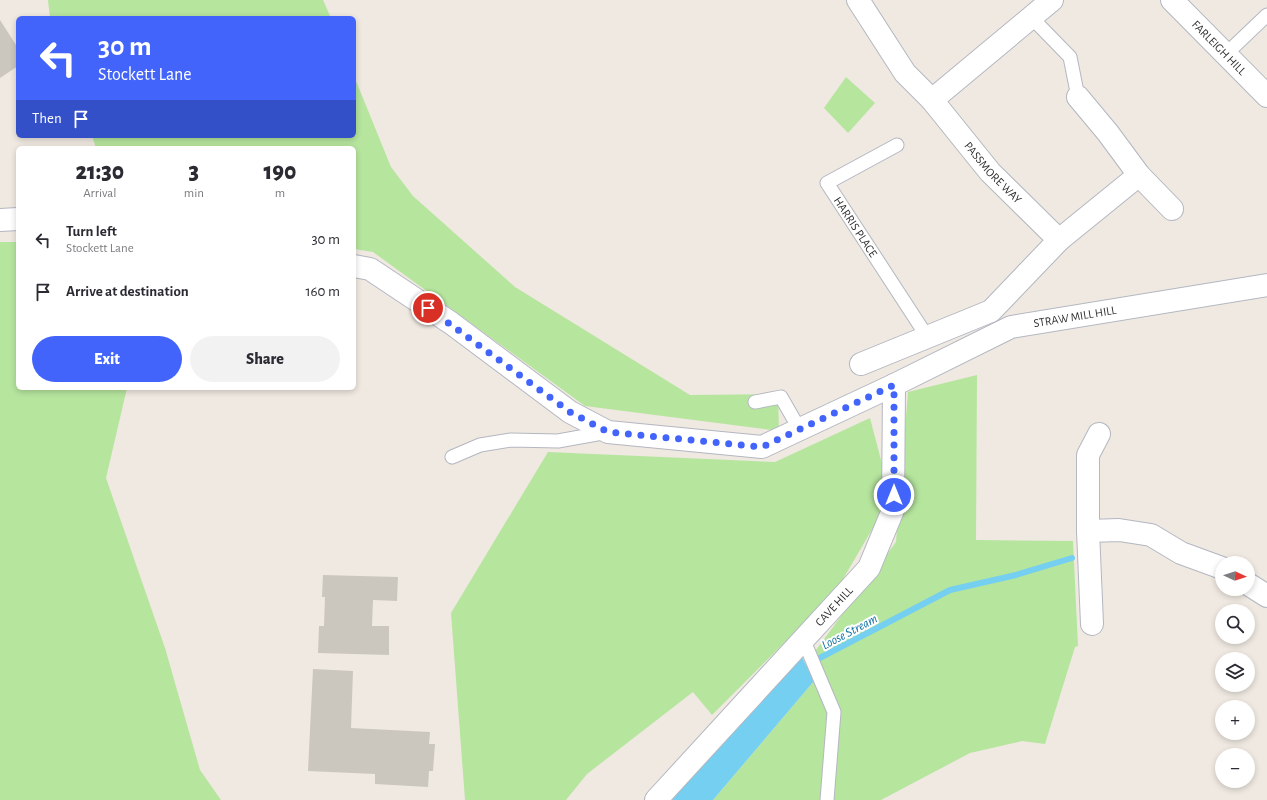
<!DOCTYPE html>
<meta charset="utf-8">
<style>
body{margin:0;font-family:"Alegreya Sans",sans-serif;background:#f2f2f3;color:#2b2b33;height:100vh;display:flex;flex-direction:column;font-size:15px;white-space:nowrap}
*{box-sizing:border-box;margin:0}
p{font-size:13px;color:#7c7c81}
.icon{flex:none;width:22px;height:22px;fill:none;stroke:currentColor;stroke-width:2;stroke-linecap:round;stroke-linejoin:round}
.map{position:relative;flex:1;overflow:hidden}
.side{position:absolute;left:16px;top:146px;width:340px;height:244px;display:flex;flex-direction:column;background:#fff;border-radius:6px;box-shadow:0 2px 6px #0003}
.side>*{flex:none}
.guide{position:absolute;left:16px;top:16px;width:340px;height:122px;border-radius:6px;box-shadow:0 2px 6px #0003;background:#4264fb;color:#fff;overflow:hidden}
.needle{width:26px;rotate:93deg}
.buttons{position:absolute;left:1215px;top:556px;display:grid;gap:8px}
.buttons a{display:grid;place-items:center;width:40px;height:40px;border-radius:50%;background:#fff;box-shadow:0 2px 6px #0003;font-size:20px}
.pin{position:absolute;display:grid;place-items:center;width:34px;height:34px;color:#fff;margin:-17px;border:2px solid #fff;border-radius:50%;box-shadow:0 1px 4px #0007}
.me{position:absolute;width:44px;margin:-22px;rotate:0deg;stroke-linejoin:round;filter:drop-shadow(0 0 3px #0008)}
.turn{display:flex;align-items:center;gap:14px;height:84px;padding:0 16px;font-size:18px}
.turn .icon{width:52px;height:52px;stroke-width:2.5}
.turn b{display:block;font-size:28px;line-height:34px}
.then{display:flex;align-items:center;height:38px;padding:0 16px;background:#0003;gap:8px;font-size:15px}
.eta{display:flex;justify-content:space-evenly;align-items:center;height:68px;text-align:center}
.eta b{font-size:24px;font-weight:800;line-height:28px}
.button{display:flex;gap:8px;margin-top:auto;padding:8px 16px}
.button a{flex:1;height:46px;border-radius:24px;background:#4264fb;color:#fff;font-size:16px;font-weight:800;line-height:46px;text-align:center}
.button a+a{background:#f2f2f3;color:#2b2b33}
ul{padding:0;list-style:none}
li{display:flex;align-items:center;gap:12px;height:52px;padding:0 16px}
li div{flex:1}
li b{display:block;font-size:15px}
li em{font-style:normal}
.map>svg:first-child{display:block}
.green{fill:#b6e59e}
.water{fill:#75cff0}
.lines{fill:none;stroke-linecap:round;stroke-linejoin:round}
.stream{stroke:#75cff0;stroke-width:6}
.building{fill:#cbc7bf}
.lane-casing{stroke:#b4b7c1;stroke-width:15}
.street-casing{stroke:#b4b7c1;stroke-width:24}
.secondary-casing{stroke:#b4b7c1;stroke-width:24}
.lane{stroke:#fff;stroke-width:13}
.street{stroke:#fff;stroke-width:22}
.secondary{stroke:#fff;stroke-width:22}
.route{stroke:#4264fb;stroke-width:7;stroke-dasharray:0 12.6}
.labels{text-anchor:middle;stroke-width:4;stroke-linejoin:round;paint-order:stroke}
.street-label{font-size:12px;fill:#2e2e2e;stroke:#fff}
.water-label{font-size:13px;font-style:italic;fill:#0d6fa3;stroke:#fff}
</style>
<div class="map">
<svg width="1267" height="800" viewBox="0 0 1267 800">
<rect width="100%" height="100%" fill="#efe9e1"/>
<path class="green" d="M48 0H323L331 18H50Z
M354 76 391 167 413 196 515 287 690 395 778 394 779 431 585 406 373 252 354 249V148H96L92 136H354Z
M846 77 875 103 848 133 824 108Z
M0 242H18V388H127L106 478 165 648 200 770 221 800H0Z
M977 375 976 540 1073 541 1078 646 1075 647 1045 744 1022 741 970 753 881 800H713L814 681 816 650 896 542 908 392Z
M870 418 886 479 877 521 836 591 712 715 693 692 587 774 566 800H465L451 613 548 452 775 462Z"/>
<path class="water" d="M800 653 814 681 713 800H672Z"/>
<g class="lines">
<path class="stream" d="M812 662 950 590 1016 575 1072 558"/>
</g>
<path class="building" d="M0 20 18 48V66L0 78Z
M323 575 398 577 397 601 373 600 372 626H389V655L318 653 319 626H324L325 597H322Z
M313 669 353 671 351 728 430 732 429 744H435L433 771H429L428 787 375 784V774L308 771Z"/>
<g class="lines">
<g class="lane-casing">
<g id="lane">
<path d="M1031 17 1070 57 1078 97"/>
<path d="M1225 55 1267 15"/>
<path id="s1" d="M897 145 827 183 928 338"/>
<path d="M755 402 781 397 800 430"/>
<path d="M452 457 480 445 511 440 558 441 608 432"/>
<path d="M804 641 834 712 827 800"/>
</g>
</g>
<g class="street-casing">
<g id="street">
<path d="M858 0 905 73 932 100 1052 0"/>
<path d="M1078 97 1108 133 1139 175 1172 209"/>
<path id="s2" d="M932 100 990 172 1059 240"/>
<path d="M0 220 18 219"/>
<path id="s3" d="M354 266 370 269 451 323 570 412 608 432 762 447 894 385 1011 327 1267 285"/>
<path d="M861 364 991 311 1059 240 1139 175"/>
<path d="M1088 531 1119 530 1151 535 1181 553 1222 568"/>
<path d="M1248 584 1267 596"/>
<path d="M1092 624 1088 531V455L1099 434"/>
<path id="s4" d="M656 800 869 568 893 510 894 385"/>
</g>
</g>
<g class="secondary-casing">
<g id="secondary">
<path id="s5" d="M1172 0 1267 96"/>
</g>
</g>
<use href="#lane" class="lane"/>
<use href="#street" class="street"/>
<use href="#secondary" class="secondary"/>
</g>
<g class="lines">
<path class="route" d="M428 308 570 412 608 432 762 447 894 385V495"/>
</g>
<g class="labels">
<g class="street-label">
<text dy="4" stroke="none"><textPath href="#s5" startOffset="67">FARLEIGH HILL</textPath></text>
<text dy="4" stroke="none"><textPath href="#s2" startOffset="95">PASSMORE WAY</textPath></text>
<text dy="4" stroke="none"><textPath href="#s1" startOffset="132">HARRIS PLACE</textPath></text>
<text dy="4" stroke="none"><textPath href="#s3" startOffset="801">STRAW MILL HILL</textPath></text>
<text dy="4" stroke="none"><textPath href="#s4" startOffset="263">CAVE HILL</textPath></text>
</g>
<g class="water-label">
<text transform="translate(849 631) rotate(-28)" y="5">Loose Stream</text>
</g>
</g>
</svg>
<div class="buttons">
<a><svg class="needle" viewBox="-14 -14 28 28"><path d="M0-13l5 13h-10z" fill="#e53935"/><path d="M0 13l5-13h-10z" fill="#7c7c81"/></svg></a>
<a><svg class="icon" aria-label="search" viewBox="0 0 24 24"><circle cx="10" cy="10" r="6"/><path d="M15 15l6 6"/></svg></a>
<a><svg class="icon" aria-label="layers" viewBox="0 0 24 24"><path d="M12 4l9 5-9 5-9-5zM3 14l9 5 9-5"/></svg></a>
<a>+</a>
<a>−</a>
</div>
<div class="pin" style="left:428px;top:308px;background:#d93025"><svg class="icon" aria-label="arrive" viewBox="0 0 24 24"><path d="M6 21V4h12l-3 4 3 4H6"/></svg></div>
<svg class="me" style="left:894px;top:495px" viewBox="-20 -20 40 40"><circle r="17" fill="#4264fb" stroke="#fff" stroke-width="3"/><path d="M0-11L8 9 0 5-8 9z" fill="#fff"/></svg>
<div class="guide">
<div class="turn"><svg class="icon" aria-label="left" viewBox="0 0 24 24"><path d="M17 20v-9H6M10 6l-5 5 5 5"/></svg><div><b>30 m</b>Stockett Lane</div></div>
<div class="then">Then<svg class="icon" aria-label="arrive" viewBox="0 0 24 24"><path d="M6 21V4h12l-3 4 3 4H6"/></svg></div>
</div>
<section class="side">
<div class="eta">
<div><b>21:30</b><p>Arrival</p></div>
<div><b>3</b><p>min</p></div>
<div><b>190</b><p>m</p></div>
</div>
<ul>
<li><svg class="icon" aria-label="left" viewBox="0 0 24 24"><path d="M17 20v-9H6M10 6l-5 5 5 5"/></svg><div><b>Turn left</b><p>Stockett Lane</p></div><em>30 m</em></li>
<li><svg class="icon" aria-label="arrive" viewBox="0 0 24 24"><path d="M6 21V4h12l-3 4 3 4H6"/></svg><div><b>Arrive at destination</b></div><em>160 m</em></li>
</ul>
<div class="button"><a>Exit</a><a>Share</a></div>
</section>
</div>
